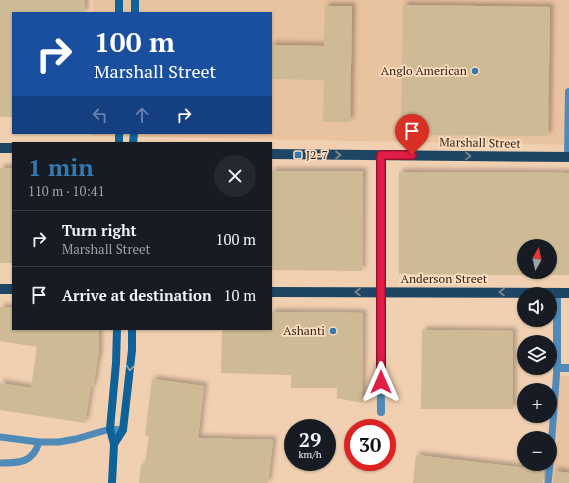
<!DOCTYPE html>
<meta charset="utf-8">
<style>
body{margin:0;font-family:"PT Serif",serif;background:#242831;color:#f1f3f6;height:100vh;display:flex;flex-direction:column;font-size:15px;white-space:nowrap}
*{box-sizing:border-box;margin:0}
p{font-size:13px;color:#9ea1a6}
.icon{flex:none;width:22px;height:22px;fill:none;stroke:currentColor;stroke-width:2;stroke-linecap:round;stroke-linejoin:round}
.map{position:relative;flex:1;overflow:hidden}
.panel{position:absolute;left:12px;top:142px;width:260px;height:188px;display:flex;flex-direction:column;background:#171b24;border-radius:0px;box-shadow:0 1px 3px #0004}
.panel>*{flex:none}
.hud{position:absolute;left:12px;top:12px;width:260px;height:122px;border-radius:0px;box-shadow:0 1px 3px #0004;background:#1a4fa0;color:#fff;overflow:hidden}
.needle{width:26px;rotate:8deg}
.buttons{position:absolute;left:517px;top:239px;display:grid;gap:8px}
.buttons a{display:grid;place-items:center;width:40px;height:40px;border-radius:50%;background:#171b24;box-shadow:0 1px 3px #0004;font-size:20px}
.speed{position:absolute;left:284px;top:419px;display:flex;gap:8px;font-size:20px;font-weight:700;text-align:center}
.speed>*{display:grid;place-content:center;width:52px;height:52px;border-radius:50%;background:#171b24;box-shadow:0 1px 3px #0004;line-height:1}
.speed small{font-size:10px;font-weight:400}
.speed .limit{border:6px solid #d22;background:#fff;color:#111}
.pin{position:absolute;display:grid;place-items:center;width:34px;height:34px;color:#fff;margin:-41px -17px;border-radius:50% 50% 50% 0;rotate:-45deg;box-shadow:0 0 4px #0007}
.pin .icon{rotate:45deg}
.me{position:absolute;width:44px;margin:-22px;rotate:0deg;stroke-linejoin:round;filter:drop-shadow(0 0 3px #0008)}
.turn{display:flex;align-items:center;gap:14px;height:84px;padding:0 16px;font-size:18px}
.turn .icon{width:52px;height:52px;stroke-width:2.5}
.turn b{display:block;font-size:28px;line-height:34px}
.lanes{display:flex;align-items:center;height:38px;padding:0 16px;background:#0003;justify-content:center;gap:20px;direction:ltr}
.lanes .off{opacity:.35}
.round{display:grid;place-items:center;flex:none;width:42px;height:42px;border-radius:21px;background:#242831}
.head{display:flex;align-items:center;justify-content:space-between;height:68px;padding:0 16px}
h1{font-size:24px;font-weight:700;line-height:30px;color:#347aaf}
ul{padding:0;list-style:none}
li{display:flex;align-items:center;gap:12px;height:56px;padding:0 16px;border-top:1px solid #363941}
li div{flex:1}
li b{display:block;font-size:15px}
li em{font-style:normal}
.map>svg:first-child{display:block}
.built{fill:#e9c29f}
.building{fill:#cebb96;filter:url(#shadow)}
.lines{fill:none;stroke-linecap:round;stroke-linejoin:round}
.lane{stroke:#508ab9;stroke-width:7}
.street{stroke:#508ab9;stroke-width:8}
.secondary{stroke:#0f6298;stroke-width:8}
.primary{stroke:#1d4665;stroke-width:10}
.oneway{stroke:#828a8d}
.oneway2{stroke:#9eacaf}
.route-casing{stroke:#92132f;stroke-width:10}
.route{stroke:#e11d48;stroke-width:7}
.poi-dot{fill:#347aaf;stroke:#feddbe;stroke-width:1.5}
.labels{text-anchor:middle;stroke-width:3.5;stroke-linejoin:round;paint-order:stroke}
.poi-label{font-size:12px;fill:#2e2217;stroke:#feddbe;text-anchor:end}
.street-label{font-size:12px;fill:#2e2217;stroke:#feddbe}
</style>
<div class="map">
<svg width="569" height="483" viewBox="0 0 569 483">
<defs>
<filter id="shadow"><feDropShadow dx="3.5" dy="-3.5" stdDeviation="2" flood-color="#0004"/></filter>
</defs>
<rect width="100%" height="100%" fill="#f1d0b1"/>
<path class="built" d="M93 0H569V145L92 136V133H271V13H93Z
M556 376H569V483H545Z"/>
<path class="building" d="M0 0H85V13H13V117H0Z
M403 5 550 7 548 136 401 135Z
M325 6H352L350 122H323L324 80 271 79V45L324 46Z
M0 168H13V263H0Z
M271 171H363L362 271 271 270Z
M399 172 569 173V275H550V246H524V275L399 274Z
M0 307 13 308V329H99V357H98L93 387 91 386 85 423 0 410V383L31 388 37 347 0 341Z
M271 312 363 313 362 403 337 398V388H291V375L221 373 222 329H271Z
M422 330 513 331V409H421Z
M152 379 204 386 198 438 273 440 268 483H139L141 465H145L149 436H145Z
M416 455 544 470 543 483H413Z
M554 471 569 473V483H553Z"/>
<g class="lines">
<path class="lane" d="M0 437 39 442H59L76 439 110 429 123 430
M550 462 557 368
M0 463C19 463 33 463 39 442
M548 483 550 464"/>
<path class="street" d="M381 155 380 292 381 412
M568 157 569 92
M557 293V368H569"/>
<path class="secondary" d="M119 0V13
M135 13V0
M119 133V143
M133 143 134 133
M114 444 123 430 132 350V329
M112 483 114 444 110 429 116 363 117 329"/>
<path class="primary" d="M0 148H13
M271 154 569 157
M0 289H13
M271 292 569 293"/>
</g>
<defs><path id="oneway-chevron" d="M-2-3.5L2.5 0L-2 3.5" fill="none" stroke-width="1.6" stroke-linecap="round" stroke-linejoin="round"/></defs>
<g class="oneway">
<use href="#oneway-chevron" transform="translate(338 155)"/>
<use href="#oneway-chevron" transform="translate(468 156) rotate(1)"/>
<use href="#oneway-chevron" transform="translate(358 292) rotate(-180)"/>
<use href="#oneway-chevron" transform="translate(502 292) rotate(-180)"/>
</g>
<use class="oneway2" href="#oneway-chevron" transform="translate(130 368) rotate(96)"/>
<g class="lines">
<g class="route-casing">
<path id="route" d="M381 382V155H412"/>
</g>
<use href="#route" class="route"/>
</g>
<g class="poi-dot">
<circle cx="475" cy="71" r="4"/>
<rect x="294" y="151" width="8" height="8" rx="2"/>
<circle cx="333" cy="331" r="4"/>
</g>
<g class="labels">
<g class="poi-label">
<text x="467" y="75">Anglo American</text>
<text x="306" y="159" text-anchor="start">J2-7</text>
<text x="325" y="335">Ashanti</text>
</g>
<g class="street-label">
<text transform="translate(480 143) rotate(1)" y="4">Marshall Street</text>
<text x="444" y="283">Anderson Street</text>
</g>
</g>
</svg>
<div class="buttons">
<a><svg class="needle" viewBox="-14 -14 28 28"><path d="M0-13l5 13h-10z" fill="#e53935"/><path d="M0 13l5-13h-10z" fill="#9ea1a6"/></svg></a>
<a><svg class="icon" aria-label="sound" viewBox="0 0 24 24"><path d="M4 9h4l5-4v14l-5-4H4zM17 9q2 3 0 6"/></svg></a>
<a><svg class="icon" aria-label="layers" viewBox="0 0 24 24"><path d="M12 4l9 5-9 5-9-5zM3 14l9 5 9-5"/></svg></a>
<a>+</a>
<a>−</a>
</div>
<div class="speed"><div>29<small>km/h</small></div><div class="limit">30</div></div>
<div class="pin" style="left:412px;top:155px;background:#d93025"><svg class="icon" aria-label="arrive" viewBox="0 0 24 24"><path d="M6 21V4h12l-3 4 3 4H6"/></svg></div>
<svg class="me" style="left:381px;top:382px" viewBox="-20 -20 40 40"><path d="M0-17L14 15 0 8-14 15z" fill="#e11d48" stroke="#fff" stroke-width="4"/></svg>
<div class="hud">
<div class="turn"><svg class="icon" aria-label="right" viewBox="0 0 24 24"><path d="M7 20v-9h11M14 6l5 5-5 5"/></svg><div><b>100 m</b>Marshall Street</div></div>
<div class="lanes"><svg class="icon off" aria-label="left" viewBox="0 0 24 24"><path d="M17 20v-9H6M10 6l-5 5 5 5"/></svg><svg class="icon off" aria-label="ahead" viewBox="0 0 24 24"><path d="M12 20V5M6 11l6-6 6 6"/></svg><svg class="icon" aria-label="right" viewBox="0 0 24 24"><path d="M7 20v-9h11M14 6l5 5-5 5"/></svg></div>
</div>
<section class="panel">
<div class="head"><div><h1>1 min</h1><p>110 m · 10:41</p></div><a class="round"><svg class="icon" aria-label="close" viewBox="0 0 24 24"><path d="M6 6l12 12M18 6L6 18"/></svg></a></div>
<ul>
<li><svg class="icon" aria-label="right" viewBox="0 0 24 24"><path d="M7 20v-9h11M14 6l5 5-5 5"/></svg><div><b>Turn right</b><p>Marshall Street</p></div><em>100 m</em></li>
<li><svg class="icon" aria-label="arrive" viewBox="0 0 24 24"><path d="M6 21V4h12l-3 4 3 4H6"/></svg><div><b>Arrive at destination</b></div><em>10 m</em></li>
</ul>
</section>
</div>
